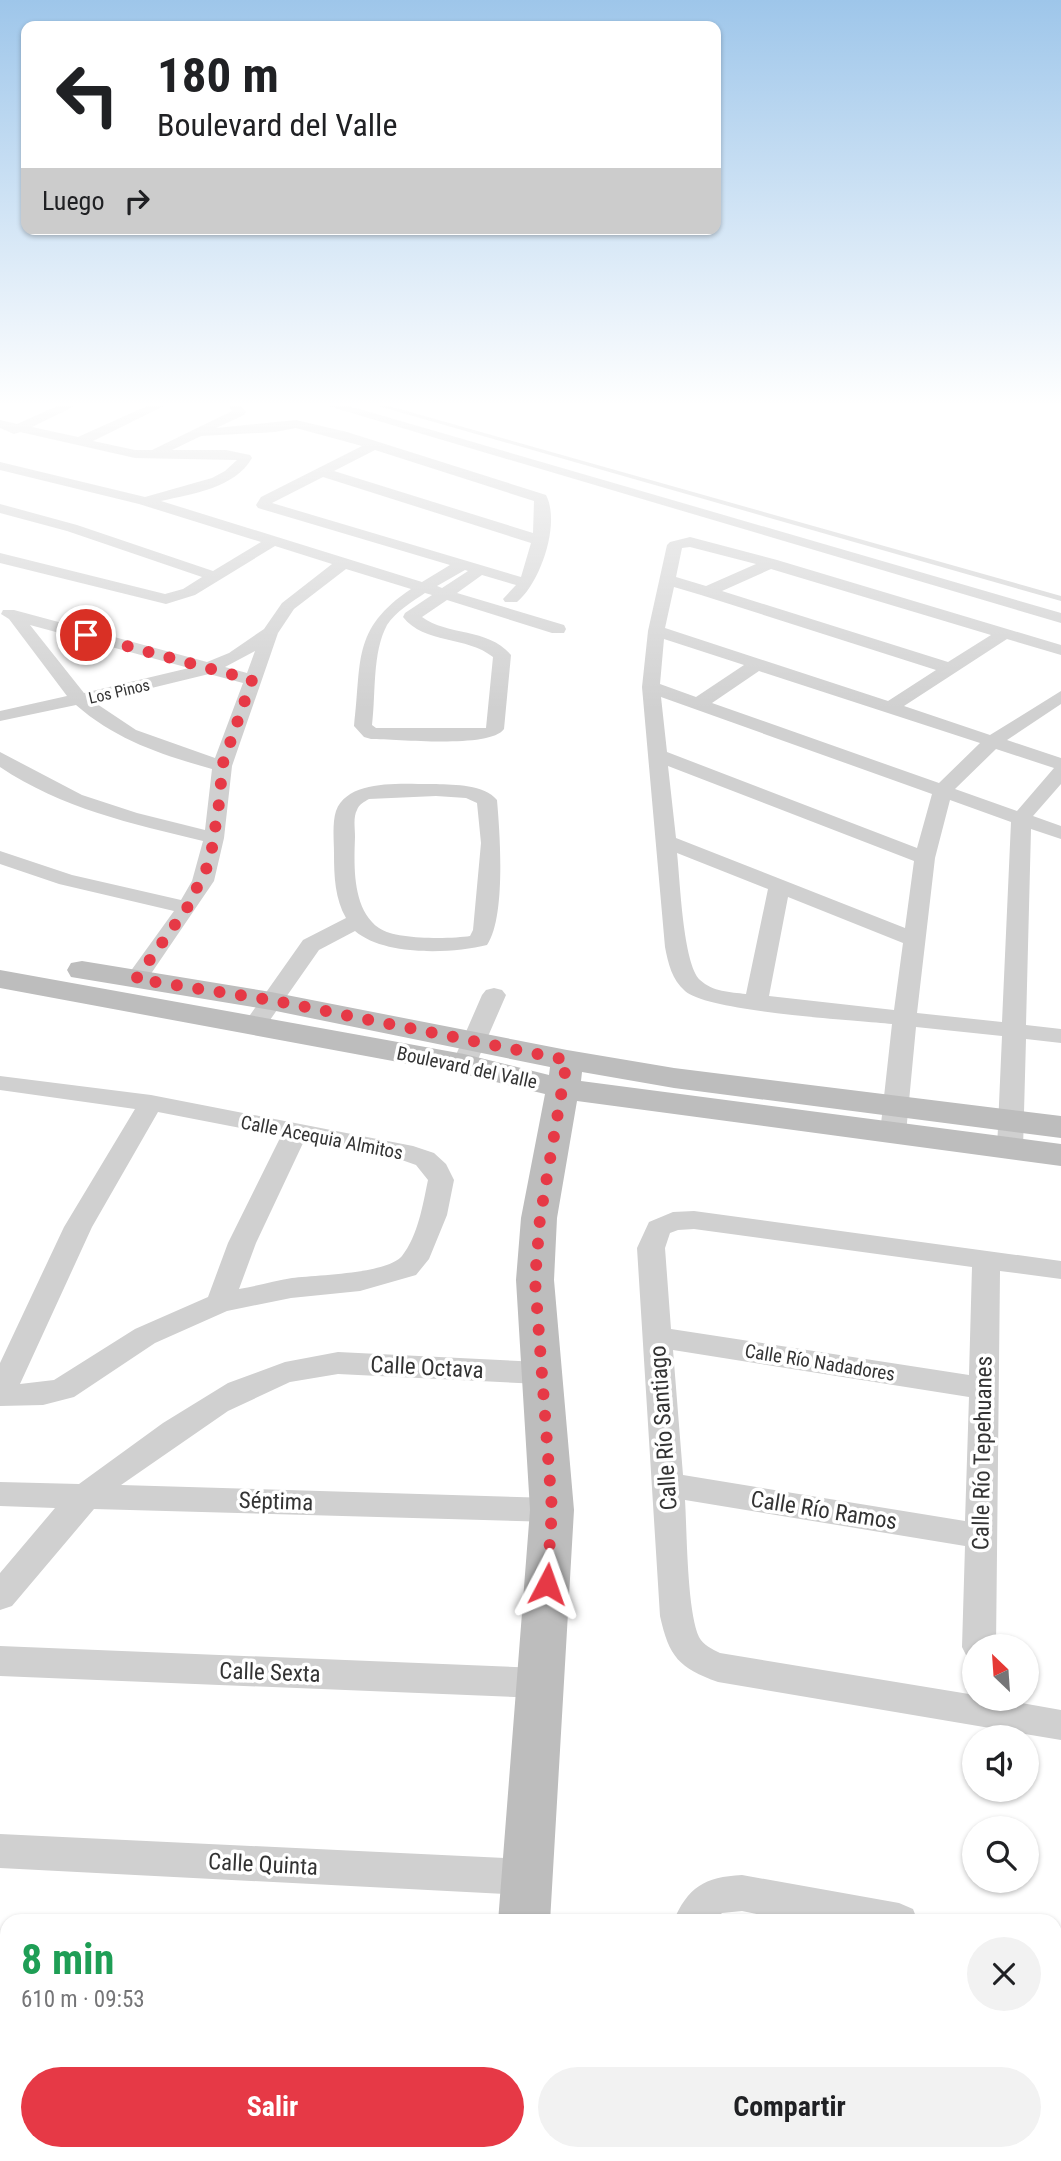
<!DOCTYPE html>
<html lang="es">
<meta charset="utf-8">
<style>
body{margin:0;font-family:"Roboto Condensed",sans-serif;background:#f2f2f2;color:#202124;height:100vh;display:flex;flex-direction:column;font-size:26px;white-space:nowrap}
*{box-sizing:border-box;margin:0}
p{font-size:23px;color:#757577}
.icon{flex:none;width:38px;height:38px;fill:none;stroke:currentColor;stroke-width:2;stroke-linecap:round;stroke-linejoin:round}
.map{position:relative;flex:1;overflow:hidden}
.drawer{position:absolute;left:0px;top:1914px;width:1062px;height:247px;display:flex;flex-direction:column;background:#fff;border-radius:21px 21px 0 0;box-shadow:0 2px 5px #0004}
.drawer>*{flex:none}
.hud{position:absolute;left:21px;top:21px;width:700px;height:214px;border-radius:14px;box-shadow:0 2px 5px #0004;background:#fff;color:#202124;overflow:hidden}
.needle{width:46px;rotate:335deg}
.controls{position:absolute;left:962px;top:1634px;display:grid;gap:14px}
.controls a{display:grid;place-items:center;width:77px;height:77px;border-radius:50%;background:#fff;box-shadow:0 2px 5px #0004;font-size:35px}
.pin{position:absolute;display:grid;place-items:center;width:60px;height:60px;color:#fff;margin:-30px;border:4px solid #fff;border-radius:50%;box-shadow:0 2px 7px #0007}
.me{position:absolute;width:77px;margin:-38px;rotate:4deg;stroke-linejoin:round;filter:drop-shadow(0 0 5px #0008)}
.turn{display:flex;align-items:center;gap:24px;height:147px;padding:0 21px;font-size:32px}
.turn .icon{width:91px;height:91px;stroke-width:2.5}
.turn b{display:block;font-size:49px;line-height:60px}
.then{display:flex;align-items:center;height:66px;padding:0 21px;background:#0003;gap:14px;font-size:26px}
.round{display:grid;place-items:center;flex:none;width:74px;height:74px;border-radius:37px;background:#f2f2f2}
.overview{display:flex;align-items:center;justify-content:space-between;height:119px;padding:0 21px}
h1{font-size:42px;font-weight:700;line-height:52px;color:#1e9e55}
.action{display:flex;gap:14px;margin-top:auto;padding:14px 21px}
.action a{flex:1;height:80px;border-radius:42px;background:#e63946;color:#fff;font-size:28px;font-weight:700;line-height:80px;text-align:center}
.action a+a{background:#f2f2f2;color:#202124}
.map>svg:first-child{display:block}
.lines{fill:none;stroke-linecap:round;stroke-linejoin:round}
.lane{fill:#d0d0d0;fill-rule:evenodd}
.street{fill:#d0d0d0;fill-rule:evenodd}
.secondary{fill:#bdbdbd;fill-rule:evenodd}
.route{stroke:#e63946;stroke-width:12;stroke-dasharray:0 21.6}
.labels{text-anchor:middle;stroke-width:7;stroke-linejoin:round;paint-order:stroke}
.far-street-label{font-size:16px;fill:#333;stroke:#fff}
.street-label{font-size:19px;fill:#333;stroke:#fff}
.near-street-label{font-size:23px;fill:#333;stroke:#fff}
</style>
<div class="map">
<svg width="1061" height="2161" viewBox="0 0 1061 2161">
<rect width="100%" height="100%" fill="#fff"/>
<g class="lines">
<path class="lane" d="M378 406H389L1061 596V601Z"/>
<path class="street" d="M57 406H75L32 427 78 437 147 406H164L93 441 135 450H152L232 411 229 406H242L246 412 244 415 216 428 296 420 347 432 546 495C561 524 540 583 517 602H505L503 599 516 585 482 575 457 593 564 625 566 629 564 633H552L447 600 422 617C448 636 489 628 511 655L504 729C490 749 397 739 371 739L364 737 354 726C362 662 351 629 411 589L346 569 294 609 278 633 232 766 224 838 214 881 144 984H128L125 979 174 911 59 884 0 864V851L72 875 181 900 192 881 203 841C132 824 61 808 0 767V752L82 795 137 813 205 830 212 769C162 755 116 740 76 705L0 721V711L67 696 9 619 1 614 3 610H14L207 662 229 653 264 629 282 603 332 564 275 546 195 595 166 604 0 563V553L165 594 183 589 202 577 67 531 0 513V504L77 525 213 571 261 542 139 504 0 470V462L145 497 212 478 225 471 237 460 135 458 20 432 14 434 0 428V420L17 424ZM296 428 362 446 261 497 256 505 258 508 450 565 422 582 161 501C192 494 235 488 252 458L250 455 226 450H172L201 436 275 432ZM375 450 534 501 533 533 334 471ZM323 477 531 543 521 577 272 503ZM465 570 468 571 442 588 437 586ZM425 593 432 595 405 613 403 617C424 644 467 636 493 657L486 728H376L372 725C376 694 372 653 387 625 395 612 413 601 425 593ZM30 625 189 668 84 693ZM255 651 247 673 225 667ZM209 674 243 683 215 758 136 730 94 702Z
M328 406H349L1061 613V623Z
M690 537 777 560 1061 645V655L1007 639 904 706 990 735 1061 691V704L1007 740 1061 758V784L1033 816 1061 826V839L1031 829 1026 1025 1061 1029V1043L1026 1039 1023 1149 1019 1155 1010 1157 1001 1155 997 1149 1002 1036 916 1027 906 1133 902 1139 893 1141 884 1139 880 1133 892 1024C853 1020 709 1012 685 991 672 980 668 963 665 947L642 687 648 631 667 545 670 542ZM690 547 756 564 706 586 676 577 682 548ZM771 569 991 635 948 662 722 591ZM674 587 701 595 936 670 888 701 665 628ZM664 639 744 665 696 697 660 684ZM759 671 980 743 939 783 712 703ZM661 697 932 794 917 848 667 752ZM996 749 1054 768 1017 811 955 789ZM668 766 914 861 905 928 676 838ZM950 800 1011 822 1002 1022 917 1013 935 858ZM677 853 768 889 746 994C730 992 713 992 700 980 683 964 680 879 677 853ZM788 897 903 943 894 1010 769 996Z
M436 784C455 785 484 784 497 800 500 834 506 917 487 945 451 954 384 956 355 931L319 950 263 1030H247L243 1025 303 940 346 918C335 899 334 876 334 854 334 841 332 823 336 811 349 777 407 785 436 784ZM436 796 466 798 477 803 481 843 473 930 470 936C451 939 395 940 379 928 352 909 354 866 355 837 355 828 353 817 357 810 359 804 364 802 369 799Z
M494 988 502 990 506 995 476 1064 473 1069 464 1071 455 1069 452 1064 482 995 486 990Z
M0 1076 151 1095 413 1146 434 1153 446 1164 454 1180 447 1215 429 1259 416 1275 360 1291 291 1298 227 1311 155 1343 74 1397 43 1405 0 1406V1363L64 1227 135 1109 0 1090ZM158 1112 281 1136 228 1243 208 1297 135 1329 54 1380 20 1384 92 1227ZM304 1141 399 1159 416 1165 428 1180C423 1204 418 1236 402 1256 387 1274 316 1275 292 1278 274 1281 257 1286 239 1289L256 1243Z
M694 1211 1061 1261V1279L1000 1271 996 1647H975V1660L967 1657 962 1647 965 1546 685 1500C687 1532 687 1611 699 1637 703 1645 712 1649 720 1653L975 1695V1699H999L1061 1710V1740L718 1682C679 1668 669 1657 660 1616L637 1248 649 1222 673 1212ZM694 1229 972 1267 969 1375 671 1329 665 1248 670 1233 678 1230ZM673 1350 969 1397 965 1521 683 1475Z
M338 1352 540 1362 550 1365 555 1373 550 1381 540 1384 338 1374 290 1382 228 1411 121 1485 552 1498 563 1501 568 1510 563 1519 552 1522 94 1509 12 1606 0 1610V1573L55 1508 0 1506V1482L79 1484 163 1423 228 1383 285 1362Z
M0 1646 540 1668 552 1672 557 1683 552 1694 540 1698 0 1676Z
M0 1834 525 1859 538 1864 544 1877 538 1890 525 1895 0 1868Z
M742 1875 899 1903 913 1909 918 1922H797L742 1911 722 1913 713 1922H673C688 1887 704 1877 742 1875Z
M1055 1931 1061 1932V1970L1055 1969Z
M0 2075 7 2076V2118L0 2117Z
M672 2154H714V2161H672Z
M755 2154H824L826 2161H757Z"/>
<path class="secondary" d="M82 961 271 992 567 1050 674 1068 1061 1116V1138L674 1088 582 1072 581 1081 1061 1144V1166L577 1101 557 1218 554 1280 574 1510 550 1922H498L530 1510 516 1280 521 1218 545 1094 463 1074 0 988V970L464 1054 549 1075 550 1067 271 1010 71 977 67 970 71 963Z
M485 2154H543V2161H485Z"/>
</g>
<linearGradient id="sky" x2="0" y2="1"><stop stop-color="#9ec6ea"/><stop offset="0.57" stop-color="#fff"/><stop offset="1" stop-color="#fff" stop-opacity="0"/></linearGradient>
<rect width="1061" height="709" fill="url(#sky)"/>
<g class="lines">
<path class="route" d="M86 635 252 680 222 766 220 797 210 861 187 908 136 979 271 1000 567 1060 540 1218 535 1280 552 1510 547 1584"/>
</g>
<g class="labels">
<g class="far-street-label">
<text transform="translate(119 691) rotate(-13)" y="6">Los Pinos</text>
</g>
<g class="street-label">
<text transform="translate(467 1067) rotate(12)" y="7">Boulevard del Valle</text>
<text transform="translate(322 1137) rotate(11)" y="7">Calle Acequia Almitos</text>
<text transform="translate(820 1362) rotate(9)" y="7">Calle Río Nadadores</text>
</g>
<g class="near-street-label">
<text transform="translate(427 1367) rotate(3)" y="8">Calle Octava</text>
<text transform="translate(663 1428) rotate(-94)" y="8">Calle Río Santiago</text>
<text transform="translate(982 1453) rotate(-89)" y="8">Calle Río Tepehuanes</text>
<text transform="translate(276 1501) rotate(2)" y="8">Séptima</text>
<text transform="translate(824 1510) rotate(9)" y="8">Calle Río Ramos</text>
<text transform="translate(270 1672) rotate(2)" y="8">Calle Sexta</text>
<text transform="translate(263 1864) rotate(3)" y="8">Calle Quinta</text>
</g>
</g>
</svg>
<div class="controls">
<a><svg class="needle" viewBox="-14 -14 28 28"><path d="M0-13l5 13h-10z" fill="#e53935"/><path d="M0 13l5-13h-10z" fill="#757577"/></svg></a>
<a><svg class="icon" aria-label="sound" viewBox="0 0 24 24"><path d="M4 9h4l5-4v14l-5-4H4zM17 9q2 3 0 6"/></svg></a>
<a><svg class="icon" aria-label="search" viewBox="0 0 24 24"><circle cx="10" cy="10" r="6"/><path d="M15 15l6 6"/></svg></a>
</div>
<div class="pin" style="left:86px;top:635px;background:#d93025"><svg class="icon" aria-label="arrive" viewBox="0 0 24 24"><path d="M6 21V4h12l-3 4 3 4H6"/></svg></div>
<svg class="me" style="left:547px;top:1584px" viewBox="-20 -20 40 40"><path d="M0-17L14 15 0 8-14 15z" fill="#e63946" stroke="#fff" stroke-width="4"/></svg>
<div class="hud">
<div class="turn"><svg class="icon" aria-label="left" viewBox="0 0 24 24"><path d="M17 20v-9H6M10 6l-5 5 5 5"/></svg><div><b>180 m</b>Boulevard del Valle</div></div>
<div class="then">Luego<svg class="icon" aria-label="right" viewBox="0 0 24 24"><path d="M7 20v-9h11M14 6l5 5-5 5"/></svg></div>
</div>
<section class="drawer">
<div class="overview"><div><h1>8 min</h1><p>610 m · 09:53</p></div><a class="round"><svg class="icon" aria-label="close" viewBox="0 0 24 24"><path d="M6 6l12 12M18 6L6 18"/></svg></a></div>
<div class="action"><a>Salir</a><a>Compartir</a></div>
</section>
</div>
